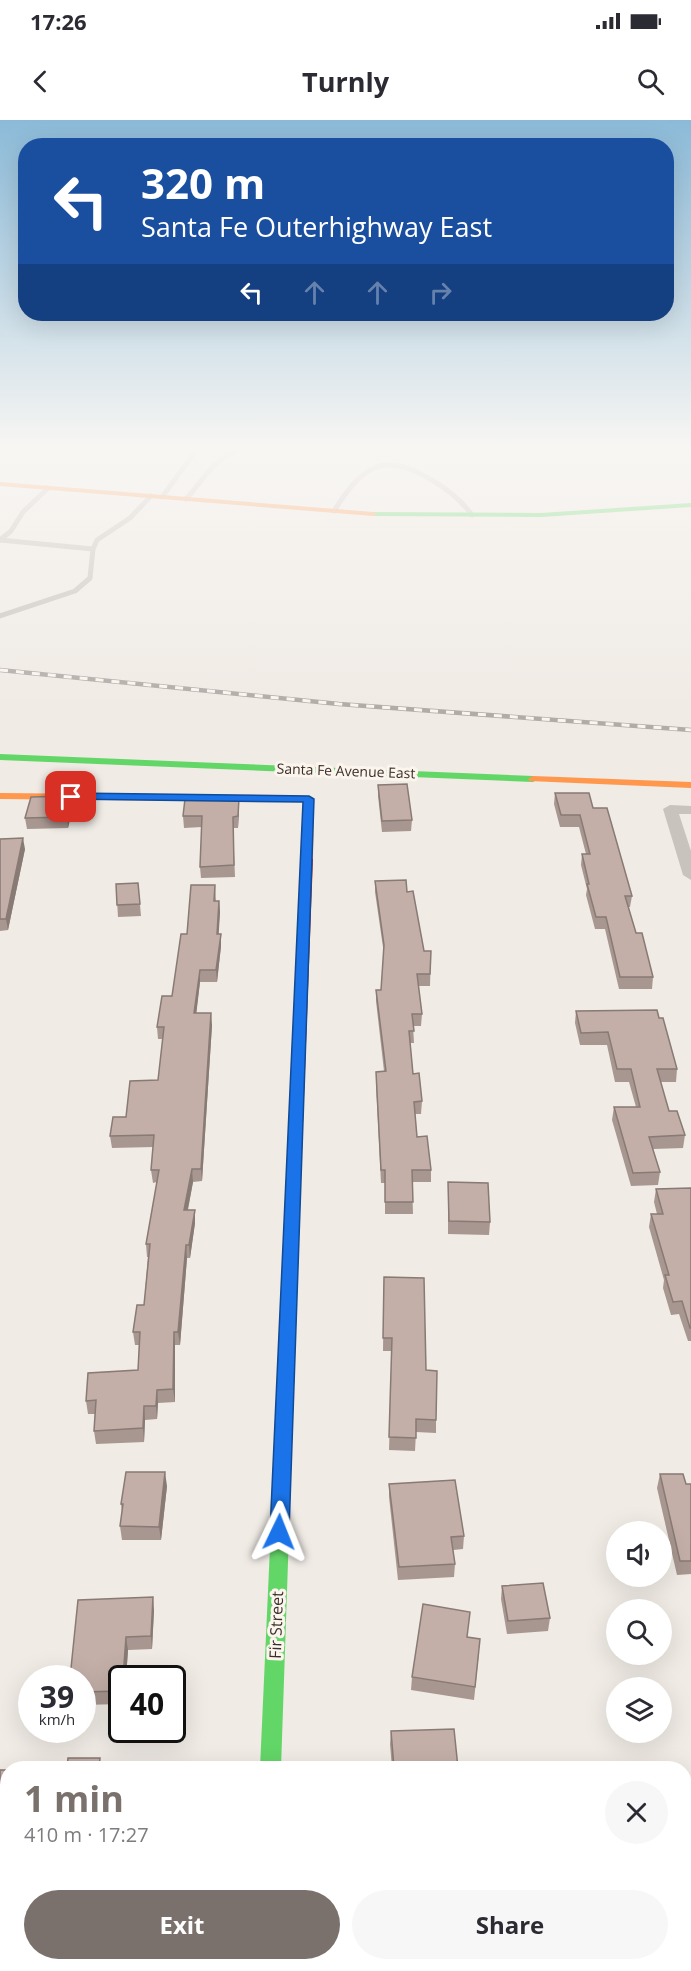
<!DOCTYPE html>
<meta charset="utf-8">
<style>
body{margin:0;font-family:"Open Sans",sans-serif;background:#f7f7f7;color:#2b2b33;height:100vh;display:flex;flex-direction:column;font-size:22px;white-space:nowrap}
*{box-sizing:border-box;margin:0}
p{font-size:20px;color:#7c7c81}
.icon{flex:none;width:33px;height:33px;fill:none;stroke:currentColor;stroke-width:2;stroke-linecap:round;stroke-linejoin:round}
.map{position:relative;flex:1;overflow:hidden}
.panel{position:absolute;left:0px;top:1641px;width:692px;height:210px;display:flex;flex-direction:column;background:#fff;border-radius:24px 24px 0 0;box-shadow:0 6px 24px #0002}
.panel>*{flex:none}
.top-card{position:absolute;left:18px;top:18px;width:656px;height:183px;border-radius:24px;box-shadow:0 6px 24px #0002;background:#1a4fa0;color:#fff;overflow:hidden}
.fabs{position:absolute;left:606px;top:1401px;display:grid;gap:12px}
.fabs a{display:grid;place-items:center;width:66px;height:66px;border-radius:50%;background:#fff;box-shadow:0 6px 24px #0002;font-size:30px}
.speed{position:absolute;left:18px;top:1545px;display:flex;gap:12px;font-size:30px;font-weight:700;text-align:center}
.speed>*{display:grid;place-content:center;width:78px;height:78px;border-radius:50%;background:#fff;box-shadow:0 6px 24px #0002;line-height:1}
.speed small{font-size:15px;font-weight:400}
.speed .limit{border:3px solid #111;border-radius:9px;background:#fff;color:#111}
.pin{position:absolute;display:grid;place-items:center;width:51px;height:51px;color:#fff;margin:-26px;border-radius:12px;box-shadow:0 3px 9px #0006}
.me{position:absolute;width:66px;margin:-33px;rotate:2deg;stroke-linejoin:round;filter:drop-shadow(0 0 4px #0008)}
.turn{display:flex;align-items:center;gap:21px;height:126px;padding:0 24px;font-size:27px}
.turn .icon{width:78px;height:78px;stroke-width:2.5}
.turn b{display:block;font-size:42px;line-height:51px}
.lanes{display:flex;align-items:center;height:57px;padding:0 24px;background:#0003;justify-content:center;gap:30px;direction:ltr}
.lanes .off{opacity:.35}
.round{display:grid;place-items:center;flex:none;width:63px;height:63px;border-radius:32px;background:#f7f7f7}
.overview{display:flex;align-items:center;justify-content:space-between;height:102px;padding:0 24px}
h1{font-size:36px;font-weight:700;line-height:45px;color:#7a716c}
.primary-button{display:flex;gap:12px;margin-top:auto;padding:12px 24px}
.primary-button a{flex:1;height:69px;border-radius:36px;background:#7a716c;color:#fff;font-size:24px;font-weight:700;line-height:69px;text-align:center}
.primary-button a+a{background:#f7f7f7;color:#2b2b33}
.status{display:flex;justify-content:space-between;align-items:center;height:42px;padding:0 30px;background:#fff;direction:ltr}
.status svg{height:16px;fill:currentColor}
header{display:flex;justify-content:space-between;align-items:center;height:78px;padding:0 24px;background:#fff;font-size:27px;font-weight:700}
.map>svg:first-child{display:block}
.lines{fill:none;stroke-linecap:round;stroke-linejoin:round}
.lane{stroke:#c9c3be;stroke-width:5}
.street{fill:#c9c3be;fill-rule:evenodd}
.fast{fill:#63d668;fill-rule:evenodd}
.slow{fill:#ff974d;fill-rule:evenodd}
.jam{fill:#b3261e;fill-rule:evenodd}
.rail-casing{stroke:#b1aca8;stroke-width:4.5}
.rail{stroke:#fbf5ee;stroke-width:3;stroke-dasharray:8;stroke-linecap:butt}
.wall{fill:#a89690}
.shaded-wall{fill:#887a75}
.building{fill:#c3afa7;stroke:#887a75;stroke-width:1.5}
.route{fill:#1a73e8;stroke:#114b97;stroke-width:1.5}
.labels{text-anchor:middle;stroke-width:6;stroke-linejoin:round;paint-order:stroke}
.far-street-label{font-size:14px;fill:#3b302b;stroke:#fbf5ee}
.street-label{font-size:16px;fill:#3b302b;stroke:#fbf5ee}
</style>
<div class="status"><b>17:26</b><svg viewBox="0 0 49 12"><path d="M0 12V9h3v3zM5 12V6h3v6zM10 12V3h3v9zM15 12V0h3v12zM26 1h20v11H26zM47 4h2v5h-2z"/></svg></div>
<header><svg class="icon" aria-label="back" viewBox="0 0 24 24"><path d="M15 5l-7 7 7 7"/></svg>Turnly<svg class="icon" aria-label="search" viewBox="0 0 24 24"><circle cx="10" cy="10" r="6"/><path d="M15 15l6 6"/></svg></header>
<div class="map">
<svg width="691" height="1851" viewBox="0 0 691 1851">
<rect width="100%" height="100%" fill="#f0ebe5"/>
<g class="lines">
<path class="lane" d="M162 377 198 328
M186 379C205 358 215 335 245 328
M334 391C361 348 382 330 430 359 446 368 461 380 472 395
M0 420 93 429
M0 420 11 411 23 392 48 368
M0 496 75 471 90 458 93 429 97 420 130 398 151 376"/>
<path class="street" d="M670 685 691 686V694H679L691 731V760L683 755 663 689Z
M246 1844H277L278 1851H246Z"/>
<path class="fast" d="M691 383V387L541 397 373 396 369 394 373 392 541 393Z
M0 634 533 656 538 659 533 662 0 640Z
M295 1025 302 1030 281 1648H260L288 1030Z
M0 1809H8V1833H0Z"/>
<path class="slow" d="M0 362 373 392 377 394 373 396 0 366Z
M533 656 691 662V668L529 661 528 659Z
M0 673 309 676 314 679 313 739 307 742 301 739 303 682 0 679Z"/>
<path class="jam" d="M307 736 313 739 302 1030 295 1035 288 1030 301 739Z
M684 1812H691V1836H684Z"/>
<g class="rail-casing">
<path id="rail" d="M0 550 339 584 691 610"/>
</g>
<use href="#rail" class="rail"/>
</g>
<path class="wall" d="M378 665 412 700 411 711 382 712 378 676Z
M555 673 593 688 632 776 630 787H628L636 813 653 857 652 869H619L605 809H595L586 775 587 769 581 745 582 734H586L579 707H560L554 684Z
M72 676 73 687 68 708 27 709 25 698Z
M239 689 238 708H233L235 757 201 758 200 747 202 707 184 708 183 696Z
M0 719 25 729 8 810 0 811Z
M375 761 407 772 424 831H431L430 866H418L422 894 421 906H413L414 923H410L413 954 422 981 421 994H415L417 1017 431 1050V1062H412L413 1094H385V1063H381L376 964V952L384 951 376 881V870H381L384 834 375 772Z
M138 763 141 796 118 797 116 764Z
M215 765 216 781H219L220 792 218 814H221V826L217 862H200L196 893 212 905 202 1061 193 1062 188 1090 195 1103 190 1138H187L180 1225H175V1282L158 1283 157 1299 145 1300 144 1322 96 1324 94 1311 95 1294H88L86 1281 138 1250 139 1225H135L133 1212 144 1185 148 1137H147L146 1124 157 1062 153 1063 151 1050 153 1027 112 1028 110 1016 158 960 163 919H158L157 907 172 876 187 814Z
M576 891 659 898 677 949 676 962H660L669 991 685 1015 683 1028 653 1029 660 1052 658 1065 631 1066 612 1000 614 987H636L629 962H615L607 925H580L575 903Z
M448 1062 490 1102 489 1115 448 1114Z
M691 1068V1221H688L679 1194 671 1195 663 1168 664 1160 649 1107 651 1094H657L654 1082 656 1069Z
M384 1157 426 1250 436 1300V1313L416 1312 415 1331 389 1330 392 1231H383Z
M660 1354 686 1364H691V1454L677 1455 657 1368Z
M389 1364 464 1416 463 1429 453 1430 455 1444 454 1457 398 1460 389 1377Z
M167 1366 161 1420H122L120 1406 122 1392 121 1384Z
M502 1466 550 1498 548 1511 507 1514 501 1479Z
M154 1490 152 1529 128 1530 126 1558H122V1584L82 1585V1558H70Z
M479 1532 474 1580 411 1570 412 1557Z
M391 1611 458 1648H392L390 1624Z
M0 1650H8V1721H0Z"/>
<path class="shaded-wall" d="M72 676 73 687 68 708 67 697Z
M239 678V689L238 708V696Z
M23 718 25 729 8 810 6 799Z
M219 781 220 792 218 826 217 814Z
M221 814V826L217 862 216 850Z
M200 850V862L195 905 194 893Z
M211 893 212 905 202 1061 201 1049Z
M192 1049 193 1062 185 1103 184 1090Z
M195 1090V1103L190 1138 189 1125Z
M186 1125 187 1138 180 1225 178 1212Z
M174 1212 175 1225V1282L173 1269Z
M157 1270 158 1283 157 1299 156 1286Z
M144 1286 145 1300 144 1322 143 1308Z
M165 1352 167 1366 161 1420 159 1407Z
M153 1477 154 1490 152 1529 151 1516Z
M126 1517 128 1530 126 1558H123Z"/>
<path class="building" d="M407 664 412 700 382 701 378 665Z
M555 673H589L593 688H607L632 776H625L636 813H642L653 857H620L606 797H596L587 764H589L582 734H590L580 695H561Z
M72 676 67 697 25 698 31 677Z
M239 678 238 696 233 697 234 745 200 747 202 696H183L185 679Z
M23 718 6 799H0V719Z
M406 760 407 772 413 771 424 831H431L430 854H417L422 894H412L414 911H409L413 954 419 953 422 981 414 982 417 1017 427 1016 431 1050H412L413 1082H385V1050H381L376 952 386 951 376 870H381L384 825 375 761Z
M138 763 140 784 117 785 116 764Z
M191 765H215L214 781H219L217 814H221L216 850H200L194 893H211L201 1049H192L184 1090H195L189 1125H186L178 1212H174L173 1269 157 1270 156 1286H144L143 1308 94 1311 96 1280 86 1281 88 1253 138 1250 140 1212H133L137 1185H144L150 1124H146L159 1050H151L154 1015 110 1016 113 997H126L130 961 158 960 164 907H157L162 876H172L181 814H187Z
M657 890 659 898H663L677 949H657L669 991H677L685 1015 649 1017 660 1052 633 1053 614 987H640L631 949H617L608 912 581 913 576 891Z
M448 1062 488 1063 490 1102 449 1101Z
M691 1068V1208H690L682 1181 673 1182 665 1155H669L651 1094H663L656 1069Z
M384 1157 424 1158 426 1250 437 1251 436 1300 416 1299V1318L389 1317 392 1218H383Z
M126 1352H165L159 1407 120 1406 123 1384H121Z
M660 1354H683L686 1364H691V1441H680Z
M455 1360 464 1416 451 1417 455 1444 399 1447 389 1364Z
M543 1463 550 1498 508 1501 502 1466Z
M153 1477 151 1516 126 1517 123 1558H122V1571L82 1572V1558H70L78 1480Z
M423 1484 470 1492 467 1517 480 1519 475 1567 412 1557Z
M454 1609 458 1648H394L391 1611Z
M68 1638H100L99 1648H67Z
M0 1650H8V1708H0Z"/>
<linearGradient id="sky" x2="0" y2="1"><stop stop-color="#8bbad8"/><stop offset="0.56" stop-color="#f8f6f3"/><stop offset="1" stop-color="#f8f6f3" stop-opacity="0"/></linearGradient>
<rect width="691" height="587" fill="url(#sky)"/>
<path class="route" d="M71 673 309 676 314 679 289 1412 286 1418 279 1420 273 1418 270 1412 303 682 67 679 66 677Z"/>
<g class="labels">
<g class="far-street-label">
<text transform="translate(346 651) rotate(2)" y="5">Santa Fe Avenue East</text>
</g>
<g class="street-label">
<text transform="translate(276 1505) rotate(-88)" y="6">Fir Street</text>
</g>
</g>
</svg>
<div class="fabs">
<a><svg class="icon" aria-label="sound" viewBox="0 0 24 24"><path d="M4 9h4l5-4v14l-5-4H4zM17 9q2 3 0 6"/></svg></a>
<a><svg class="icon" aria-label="search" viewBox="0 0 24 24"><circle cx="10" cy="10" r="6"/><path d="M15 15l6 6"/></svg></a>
<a><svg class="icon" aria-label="layers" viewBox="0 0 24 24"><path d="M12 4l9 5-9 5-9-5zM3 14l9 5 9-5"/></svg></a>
</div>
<div class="speed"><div>39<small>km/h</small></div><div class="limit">40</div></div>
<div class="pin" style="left:71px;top:677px;background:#d93025"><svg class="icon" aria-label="arrive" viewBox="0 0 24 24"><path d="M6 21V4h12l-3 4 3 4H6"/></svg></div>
<svg class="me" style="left:279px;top:1412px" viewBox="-20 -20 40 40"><path d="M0-17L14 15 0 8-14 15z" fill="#1a73e8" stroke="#fff" stroke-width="4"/></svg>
<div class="top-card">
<div class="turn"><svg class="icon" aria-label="left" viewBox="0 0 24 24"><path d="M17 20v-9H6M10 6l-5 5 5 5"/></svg><div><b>320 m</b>Santa Fe Outerhighway East</div></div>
<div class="lanes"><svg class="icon" aria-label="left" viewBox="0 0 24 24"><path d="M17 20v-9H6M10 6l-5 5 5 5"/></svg><svg class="icon off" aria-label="ahead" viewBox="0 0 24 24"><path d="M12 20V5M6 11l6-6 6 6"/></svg><svg class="icon off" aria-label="ahead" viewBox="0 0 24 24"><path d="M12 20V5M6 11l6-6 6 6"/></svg><svg class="icon off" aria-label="right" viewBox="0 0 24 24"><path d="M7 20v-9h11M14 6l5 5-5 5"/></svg></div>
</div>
<section class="panel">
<div class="overview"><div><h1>1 min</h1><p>410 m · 17:27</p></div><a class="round"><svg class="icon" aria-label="close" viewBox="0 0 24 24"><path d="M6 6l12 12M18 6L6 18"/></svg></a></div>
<div class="primary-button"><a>Exit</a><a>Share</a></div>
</section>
</div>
